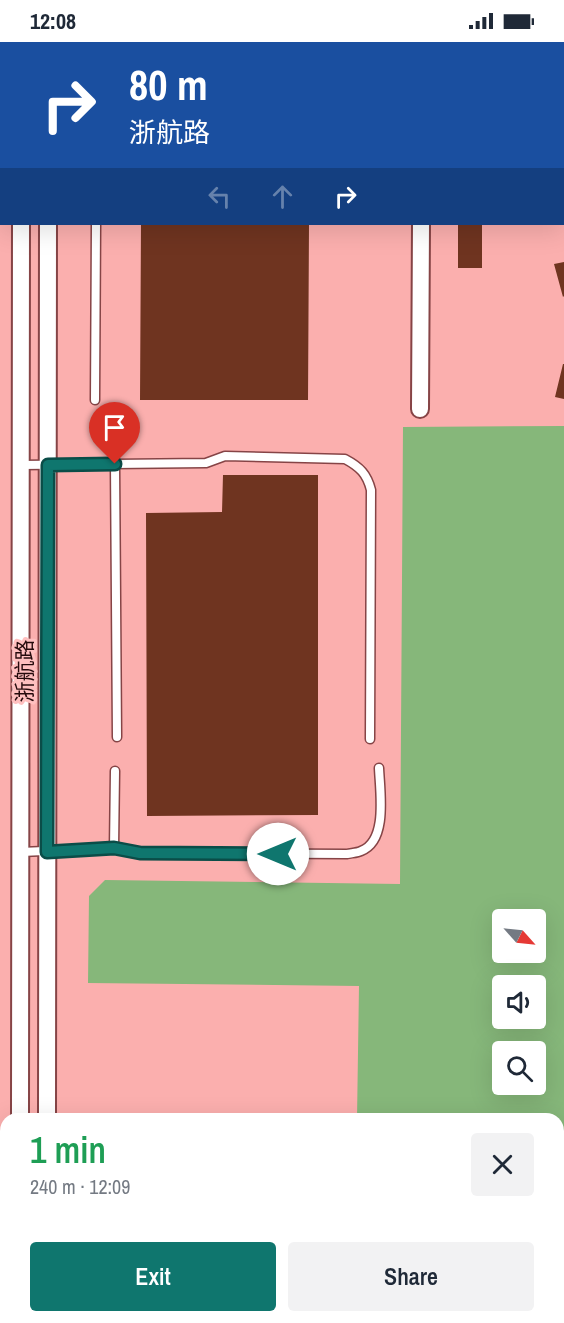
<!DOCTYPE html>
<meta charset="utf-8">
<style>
body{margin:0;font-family:"Archivo Narrow","Noto Sans SC",sans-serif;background:#f2f2f3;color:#1f2937;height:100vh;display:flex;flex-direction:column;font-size:22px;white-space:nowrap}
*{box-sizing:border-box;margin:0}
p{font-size:20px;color:#747a83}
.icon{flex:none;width:33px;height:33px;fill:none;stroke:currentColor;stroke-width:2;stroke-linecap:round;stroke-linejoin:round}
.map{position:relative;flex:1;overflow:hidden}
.details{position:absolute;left:0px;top:1071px;width:564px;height:210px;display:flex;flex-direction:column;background:#fff;border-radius:18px 18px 0 0;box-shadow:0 6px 24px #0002}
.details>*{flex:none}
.guide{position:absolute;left:0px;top:0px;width:564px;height:183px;box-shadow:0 6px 24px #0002;background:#1a4fa0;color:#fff;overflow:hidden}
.needle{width:39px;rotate:117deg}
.controls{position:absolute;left:492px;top:867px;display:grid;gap:12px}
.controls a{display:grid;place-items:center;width:54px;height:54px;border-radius:6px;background:#fff;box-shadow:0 6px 24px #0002;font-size:30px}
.pin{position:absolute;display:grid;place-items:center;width:51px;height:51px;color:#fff;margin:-62px -26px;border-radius:50% 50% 50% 0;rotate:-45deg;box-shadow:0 0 6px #0007}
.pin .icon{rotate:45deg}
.me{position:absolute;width:66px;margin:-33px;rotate:270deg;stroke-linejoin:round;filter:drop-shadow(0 0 4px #0008)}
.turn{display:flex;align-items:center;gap:21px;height:126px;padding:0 30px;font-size:27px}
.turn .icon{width:78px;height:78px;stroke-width:2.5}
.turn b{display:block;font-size:42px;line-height:51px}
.lanes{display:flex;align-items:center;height:57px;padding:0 30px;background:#0003;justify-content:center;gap:30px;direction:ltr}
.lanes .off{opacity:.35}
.round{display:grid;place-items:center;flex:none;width:63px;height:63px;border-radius:6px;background:#f2f2f3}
.headline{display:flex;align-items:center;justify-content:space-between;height:102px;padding:0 30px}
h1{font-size:36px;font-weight:600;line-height:45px;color:#1e9e55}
.cta{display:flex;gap:12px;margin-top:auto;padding:12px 30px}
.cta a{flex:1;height:69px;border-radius:6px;background:#0f766e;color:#fff;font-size:24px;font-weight:600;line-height:69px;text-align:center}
.cta a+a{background:#f2f2f3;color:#1f2937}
.status{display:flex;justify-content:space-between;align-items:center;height:42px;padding:0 30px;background:#fff;direction:ltr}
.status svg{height:16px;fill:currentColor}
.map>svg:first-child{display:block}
.green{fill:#86b77a;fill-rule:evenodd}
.building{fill:#6f3420}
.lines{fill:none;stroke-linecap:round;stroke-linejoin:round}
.lane-casing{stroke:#864446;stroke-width:11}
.street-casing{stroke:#864446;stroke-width:20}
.lane{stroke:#fff;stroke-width:8}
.street{stroke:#fff;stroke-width:16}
.route-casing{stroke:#0a4d48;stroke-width:15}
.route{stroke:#0f766e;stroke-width:10}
.labels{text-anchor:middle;stroke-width:6;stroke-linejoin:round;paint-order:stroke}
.street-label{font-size:21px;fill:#250a0c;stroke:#ffc0c0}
</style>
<div class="status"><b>12:08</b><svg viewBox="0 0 49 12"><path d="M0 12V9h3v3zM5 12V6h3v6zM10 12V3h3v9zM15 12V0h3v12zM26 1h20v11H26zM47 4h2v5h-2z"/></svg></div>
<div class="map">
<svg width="564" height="1281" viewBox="0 0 564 1281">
<rect width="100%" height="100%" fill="#fbafae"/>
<path class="green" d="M564 384V1136H558V1077H357L359 944 88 941 89 854 105 838 400 842 403 385ZM502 878H536V910H502ZM502 944H536V976H502ZM502 1010H536V1042H502Z"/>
<path class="building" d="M141 182H309L308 358H140Z
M458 182H482V226H458Z
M564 220V254L563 255 554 222Z
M563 322H564V357L555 355Z
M223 433H318V773L147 774 146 471 222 470Z
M558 1200H564V1281H352V1275H558Z"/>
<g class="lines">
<g class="lane-casing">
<path id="lane" d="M139 0 147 2
M291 0V2
M95 358 96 182
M115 422 117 695
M21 423 206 421 225 414 345 417C360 425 367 432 371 448L370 697
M114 806 115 729
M21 810 114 806 140 811 347 812C351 811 357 811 361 809 388 799 380 750 379 726
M292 1281V1275"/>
</g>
<g class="street-casing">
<path id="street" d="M25 2V0
M51 2V0
M84 2 85 0
M422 2V0
M420 367 421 182
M20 1077 21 182
M47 1077 48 182
M0 1202 6 1191
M0 1217H6
M0 1262 6 1247"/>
</g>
<use href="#lane" class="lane"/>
<use href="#street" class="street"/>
</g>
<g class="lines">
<g class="route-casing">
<path id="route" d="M115 422 48 423 47 810 114 806 140 811 278 812"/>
</g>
<use href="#route" class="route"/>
</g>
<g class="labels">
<g class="street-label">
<text transform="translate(25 629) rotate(-90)" y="7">浙航路</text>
</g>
</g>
</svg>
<div class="controls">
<a><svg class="needle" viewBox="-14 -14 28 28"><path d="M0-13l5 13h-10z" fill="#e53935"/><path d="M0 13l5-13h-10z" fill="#747a83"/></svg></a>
<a><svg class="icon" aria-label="sound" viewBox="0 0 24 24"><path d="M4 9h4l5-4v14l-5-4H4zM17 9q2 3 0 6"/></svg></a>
<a><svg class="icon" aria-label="search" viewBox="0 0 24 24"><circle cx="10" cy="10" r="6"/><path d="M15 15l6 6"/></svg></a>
</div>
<div class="pin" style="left:115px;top:422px;background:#d93025"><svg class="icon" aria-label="arrive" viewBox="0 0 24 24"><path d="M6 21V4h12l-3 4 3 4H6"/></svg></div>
<svg class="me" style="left:278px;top:812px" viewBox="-20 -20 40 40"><circle r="19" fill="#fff"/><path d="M0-13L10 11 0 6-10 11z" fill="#0f766e"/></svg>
<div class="guide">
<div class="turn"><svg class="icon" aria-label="right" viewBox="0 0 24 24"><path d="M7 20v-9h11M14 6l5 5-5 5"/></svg><div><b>80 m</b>浙航路</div></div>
<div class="lanes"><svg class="icon off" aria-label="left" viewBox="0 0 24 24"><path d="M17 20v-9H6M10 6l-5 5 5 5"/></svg><svg class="icon off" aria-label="ahead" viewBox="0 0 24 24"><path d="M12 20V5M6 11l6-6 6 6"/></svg><svg class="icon" aria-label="right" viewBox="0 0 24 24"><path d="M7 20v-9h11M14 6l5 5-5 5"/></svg></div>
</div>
<section class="details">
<div class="headline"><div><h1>1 min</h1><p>240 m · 12:09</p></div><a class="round"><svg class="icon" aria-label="close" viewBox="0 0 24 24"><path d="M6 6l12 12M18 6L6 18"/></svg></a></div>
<div class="cta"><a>Exit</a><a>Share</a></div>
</section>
</div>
